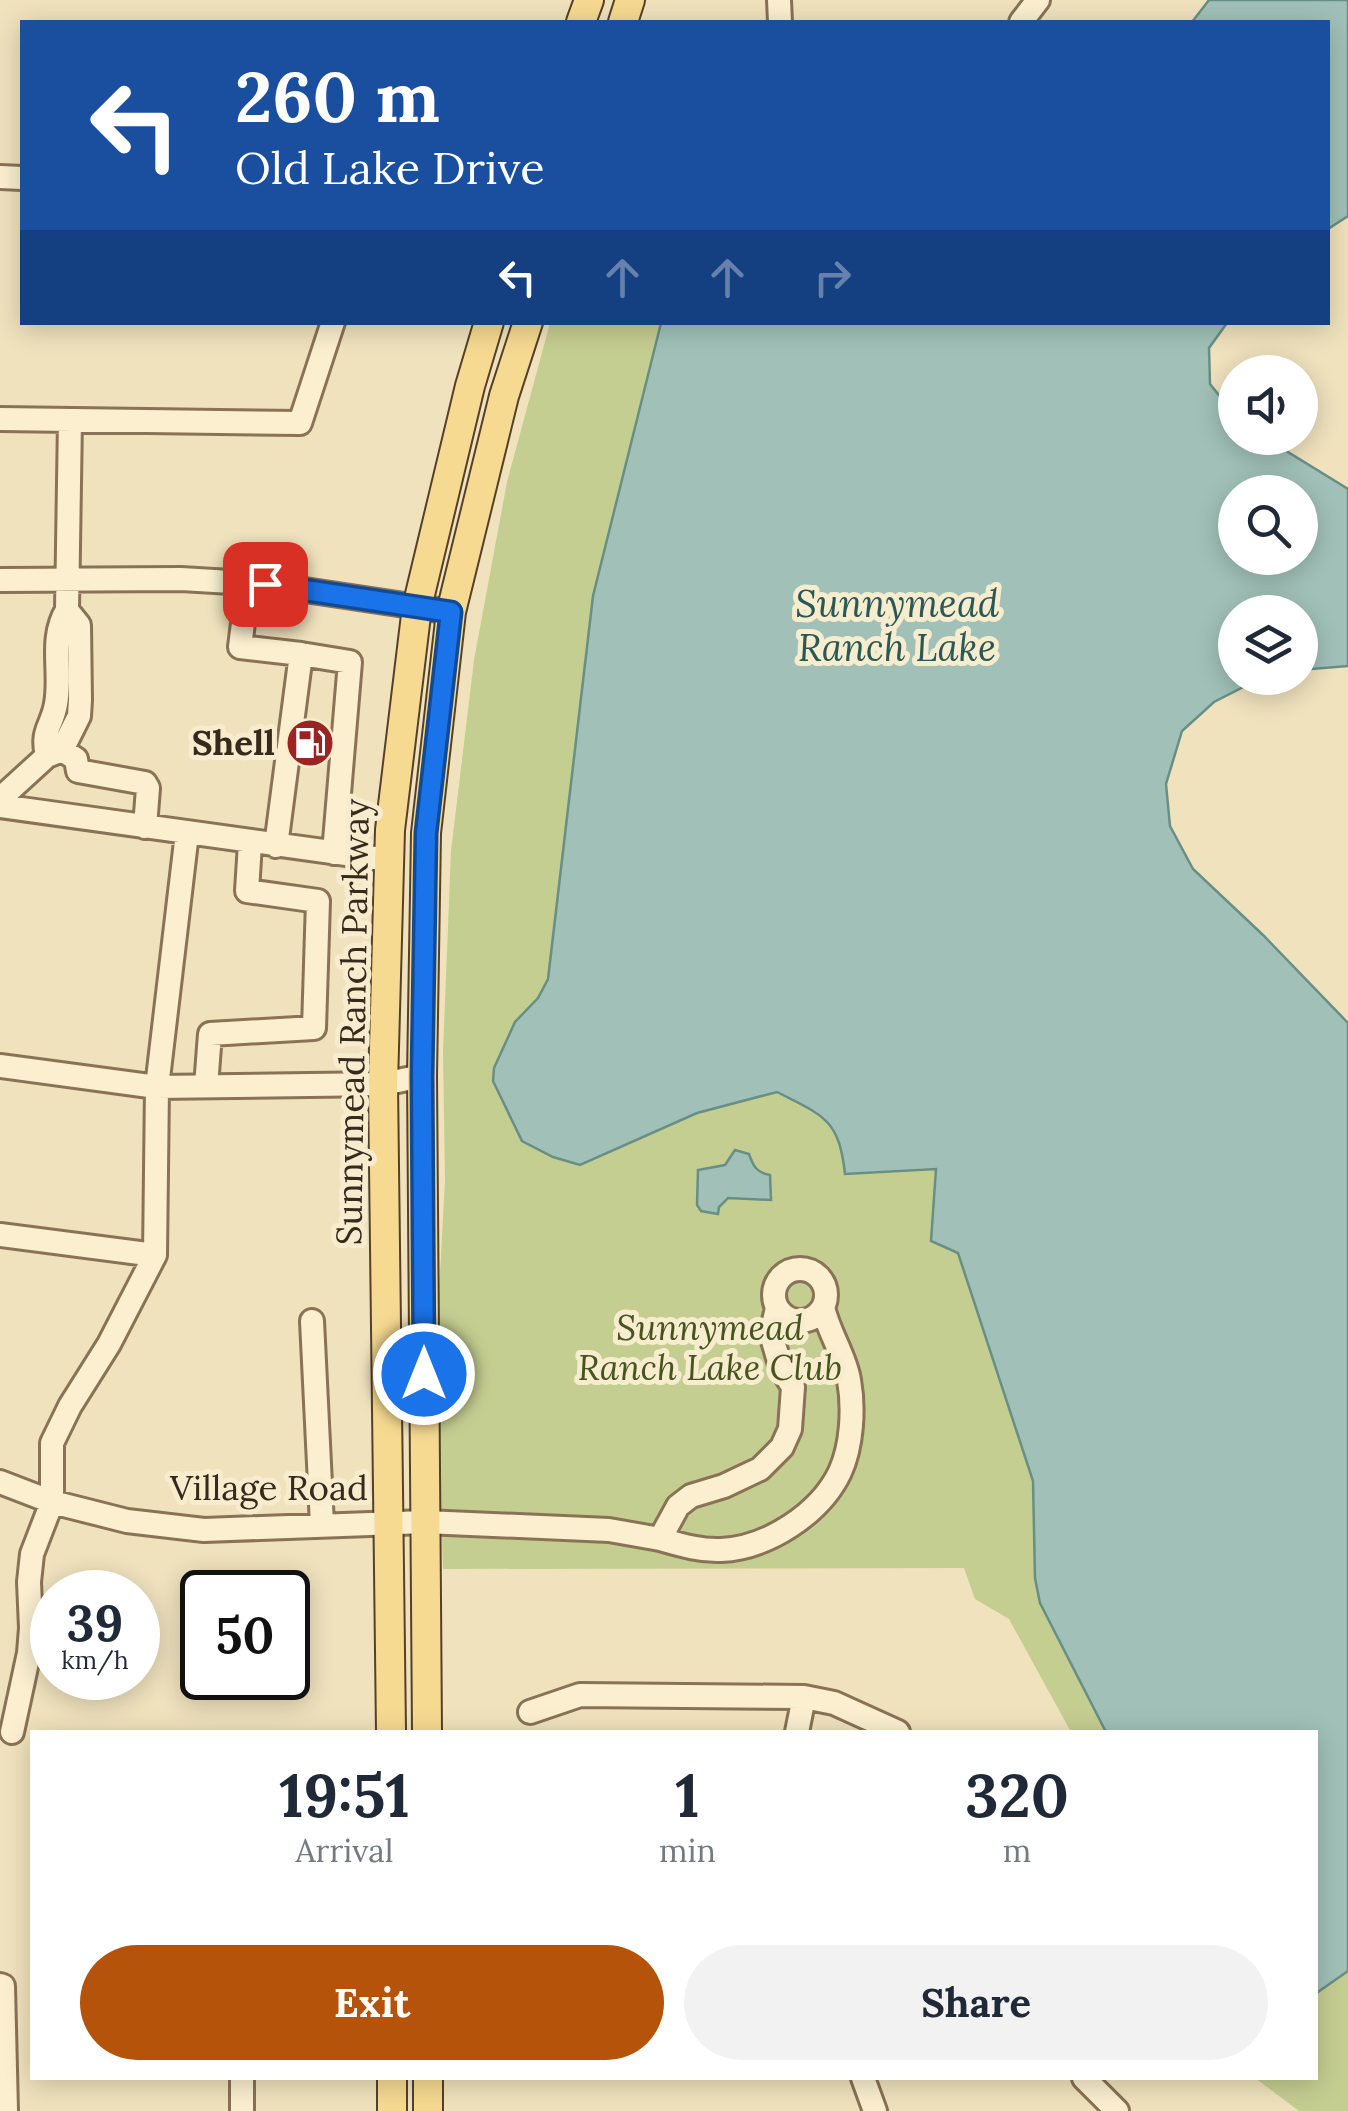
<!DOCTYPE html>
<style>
body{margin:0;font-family:Lora,serif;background:#f2f2f3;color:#1f2937;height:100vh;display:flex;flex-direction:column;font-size:38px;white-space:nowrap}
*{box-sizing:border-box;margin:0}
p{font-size:32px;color:#747a83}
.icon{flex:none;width:55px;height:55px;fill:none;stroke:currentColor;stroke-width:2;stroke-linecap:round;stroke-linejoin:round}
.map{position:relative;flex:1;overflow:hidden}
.drawer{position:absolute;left:30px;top:1730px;width:1288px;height:350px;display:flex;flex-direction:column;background:#fff;border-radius:0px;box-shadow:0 5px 25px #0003}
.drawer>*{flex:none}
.banner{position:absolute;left:20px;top:20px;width:1310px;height:305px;border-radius:0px;box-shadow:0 5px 25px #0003;background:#1a4fa0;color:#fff;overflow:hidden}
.buttons{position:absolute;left:1218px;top:355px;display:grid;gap:20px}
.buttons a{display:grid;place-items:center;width:100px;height:100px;border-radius:50%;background:#fff;box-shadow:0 5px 25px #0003;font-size:50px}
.speed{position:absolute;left:30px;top:1570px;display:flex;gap:20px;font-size:50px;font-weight:700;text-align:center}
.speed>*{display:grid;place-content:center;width:130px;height:130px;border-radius:50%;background:#fff;box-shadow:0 5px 25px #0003;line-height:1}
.speed small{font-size:25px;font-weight:400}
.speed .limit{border:5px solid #111;border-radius:15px;background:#fff;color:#111}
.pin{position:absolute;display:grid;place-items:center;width:85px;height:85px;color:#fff;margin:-42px;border-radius:20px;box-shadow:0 5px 15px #0006}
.me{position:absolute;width:110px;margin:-55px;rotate:0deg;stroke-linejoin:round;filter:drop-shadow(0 0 8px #0008)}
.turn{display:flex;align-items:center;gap:35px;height:210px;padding:0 50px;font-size:45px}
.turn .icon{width:130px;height:130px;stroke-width:2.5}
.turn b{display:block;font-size:70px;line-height:85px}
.lanes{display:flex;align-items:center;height:95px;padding:0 50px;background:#0003;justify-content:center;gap:50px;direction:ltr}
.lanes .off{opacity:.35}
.eta{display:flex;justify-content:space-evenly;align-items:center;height:170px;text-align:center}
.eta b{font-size:60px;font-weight:800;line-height:70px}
.cta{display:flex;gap:20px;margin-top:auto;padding:20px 50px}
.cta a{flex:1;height:115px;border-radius:60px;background:#b45309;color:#fff;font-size:40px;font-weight:800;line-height:115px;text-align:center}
.cta a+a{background:#f2f2f3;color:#1f2937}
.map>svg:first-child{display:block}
.green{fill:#c5ce91}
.water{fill:#a1c1b8;stroke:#688f86;stroke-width:2.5;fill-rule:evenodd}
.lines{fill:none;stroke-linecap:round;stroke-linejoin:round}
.minor-casing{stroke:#897255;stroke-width:28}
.major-casing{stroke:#56402a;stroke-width:32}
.minor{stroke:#fbefd0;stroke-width:22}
.major{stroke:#f6da91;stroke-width:28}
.route-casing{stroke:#114b97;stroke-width:25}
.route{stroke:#1a73e8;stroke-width:18}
.labels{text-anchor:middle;stroke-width:10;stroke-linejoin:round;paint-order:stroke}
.poi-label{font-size:35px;font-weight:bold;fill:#37291b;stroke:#f7eccd;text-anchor:end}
.street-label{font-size:35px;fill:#37291b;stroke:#f7eccd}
.park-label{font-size:35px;font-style:italic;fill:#465520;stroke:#f7eccd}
.water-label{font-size:38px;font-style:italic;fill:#295856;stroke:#f7eccd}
</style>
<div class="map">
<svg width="1348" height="2111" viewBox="0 0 1348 2111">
<rect width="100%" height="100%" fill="#f0e2bd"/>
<path class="green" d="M550 323H661L593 596 548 979 538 998 515 1022 494 1068 580 1165 697 1113 777 1092 827 1118 842 1145 937 1169 931 1240 958 1253 1033 1481 1035 1577 1040 1603 1106 1732H1071L1009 1619 975 1599 964 1568 443 1569 439 1450V1293L445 1180 443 1052 451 851 474 660 507 482Z
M1348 1971V2111H1299L1255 2078H1315V1994Z"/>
<path class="water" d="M1209 0H1348V216L1328 229V22H1192Z
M661 323H1227L1209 348 1210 384 1235 415V438H1265L1348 489V666L1300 670V612H1235V678H1261L1214 702 1182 731 1166 784 1170 826 1193 869 1263 935 1348 1023V1971L1315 1994V1732H1106L1040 1603 1035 1578 1033 1481 958 1253 931 1241 936 1169 845 1174C839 1119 824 1116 777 1092L697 1113 580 1165 553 1157 522 1141 493 1081 494 1068 515 1022 538 998 548 979 593 596ZM1235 492H1300V558H1235Z
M735 1150 749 1154C753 1166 757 1173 770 1175L771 1200 728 1198 719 1207 718 1214 701 1211 697 1205 698 1170 725 1165Z"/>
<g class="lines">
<g class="minor-casing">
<path id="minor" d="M779 0 780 22
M1021 22 1038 0
M0 177 22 178
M0 419 300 423 333 322
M0 580 181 579 265 584 451 612
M248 583 240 647 301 654
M67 610 79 625 80 700 79 716 62 750 47 756C41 730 52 727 56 704 62 672 49 639 67 610L70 420
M62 750 76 759 78 771 145 783 148 788 145 827
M0 799 47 756
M0 806 389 860
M276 846 301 654 350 662 334 853
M0 1066 157 1087 383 1084 422 1076
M206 1086 210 1034 314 1028 318 901 247 891 250 843
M0 1235 155 1255 157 1087 187 833
M774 1295a26 26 0 1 1 52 0a26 26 0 1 1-52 0Z
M777 1308 771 1334 781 1368 793 1387 790 1429 782 1447 760 1469 724 1486 691 1496 678 1506 660 1539C681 1545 700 1551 721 1550 767 1548 820 1514 840 1472 852 1446 854 1408 849 1380 845 1355 828 1332 823 1307
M312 1321 322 1525
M0 1482 52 1502 127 1521 204 1530 425 1522 609 1530 660 1539
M530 1712 580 1695 804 1697 834 1703 898 1732
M12 1732 29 1653 31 1628 29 1582 32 1554 52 1502V1443L70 1406 109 1344 155 1255
M797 1732 804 1697
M0 1985 3 1986 6 2111
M242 2078V2111
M863 2078 875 2111
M1084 2078 1117 2111"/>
</g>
<g class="major-casing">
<path id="major" d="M581 22 589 0
M623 22 630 0
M391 1732 383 1084 390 830 417 607 470 386 489 322
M427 1732 422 1076 426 833 451 612 504 396 528 322
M392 2111V2078
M428 2111V2078"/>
</g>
<use href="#minor" class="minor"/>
<use href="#major" class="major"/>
</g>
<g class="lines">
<g class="route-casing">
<path id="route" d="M265 584 451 612 426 833 422 1076 424 1374"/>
</g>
<use href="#route" class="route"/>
</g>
<defs>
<g id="fuel-disc" transform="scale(2.5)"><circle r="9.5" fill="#9b2422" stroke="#f7eccd"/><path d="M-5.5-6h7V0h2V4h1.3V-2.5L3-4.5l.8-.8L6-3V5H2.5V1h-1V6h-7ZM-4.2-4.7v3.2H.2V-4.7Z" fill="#fff"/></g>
</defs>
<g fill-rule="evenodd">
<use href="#fuel-disc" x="310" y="743"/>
</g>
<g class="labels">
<g class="poi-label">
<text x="275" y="755">Shell</text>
</g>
<g class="street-label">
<text transform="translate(353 1022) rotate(-89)" y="12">Sunnymead Ranch Parkway</text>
<text x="269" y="1500">Village Road</text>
</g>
<g class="park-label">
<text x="710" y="1340">Sunnymead<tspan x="710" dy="40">Ranch Lake Club</tspan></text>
</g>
<g class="water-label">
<text x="897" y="617">Sunnymead<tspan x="897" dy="44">Ranch Lake</tspan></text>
</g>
</g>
</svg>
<div class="buttons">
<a><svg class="icon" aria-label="sound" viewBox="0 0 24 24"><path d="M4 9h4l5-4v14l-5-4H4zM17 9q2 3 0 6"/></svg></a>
<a><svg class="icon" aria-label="search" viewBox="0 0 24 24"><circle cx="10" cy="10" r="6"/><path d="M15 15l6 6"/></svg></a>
<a><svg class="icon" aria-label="layers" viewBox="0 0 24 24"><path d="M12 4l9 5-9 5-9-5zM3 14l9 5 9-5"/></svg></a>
</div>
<div class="speed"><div>39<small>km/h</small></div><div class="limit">50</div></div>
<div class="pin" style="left:265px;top:584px;background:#d93025"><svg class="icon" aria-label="arrive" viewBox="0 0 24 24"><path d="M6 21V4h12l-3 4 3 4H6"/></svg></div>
<svg class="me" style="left:424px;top:1374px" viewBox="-20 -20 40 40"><circle r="17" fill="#1a73e8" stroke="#fff" stroke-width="3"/><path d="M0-11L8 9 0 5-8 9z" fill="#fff"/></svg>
<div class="banner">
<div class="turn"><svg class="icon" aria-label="left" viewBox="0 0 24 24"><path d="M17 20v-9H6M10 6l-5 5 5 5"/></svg><div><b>260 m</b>Old Lake Drive</div></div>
<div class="lanes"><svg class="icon" aria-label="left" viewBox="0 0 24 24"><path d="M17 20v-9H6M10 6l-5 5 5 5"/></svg><svg class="icon off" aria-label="ahead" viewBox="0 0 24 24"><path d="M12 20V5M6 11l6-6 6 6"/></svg><svg class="icon off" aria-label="ahead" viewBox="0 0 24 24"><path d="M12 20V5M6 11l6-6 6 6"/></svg><svg class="icon off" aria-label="right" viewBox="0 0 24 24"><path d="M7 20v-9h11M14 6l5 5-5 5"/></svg></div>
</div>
<section class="drawer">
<div class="eta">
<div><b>19:51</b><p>Arrival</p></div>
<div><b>1</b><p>min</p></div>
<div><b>320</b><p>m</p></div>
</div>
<div class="cta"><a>Exit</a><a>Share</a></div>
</section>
</div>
